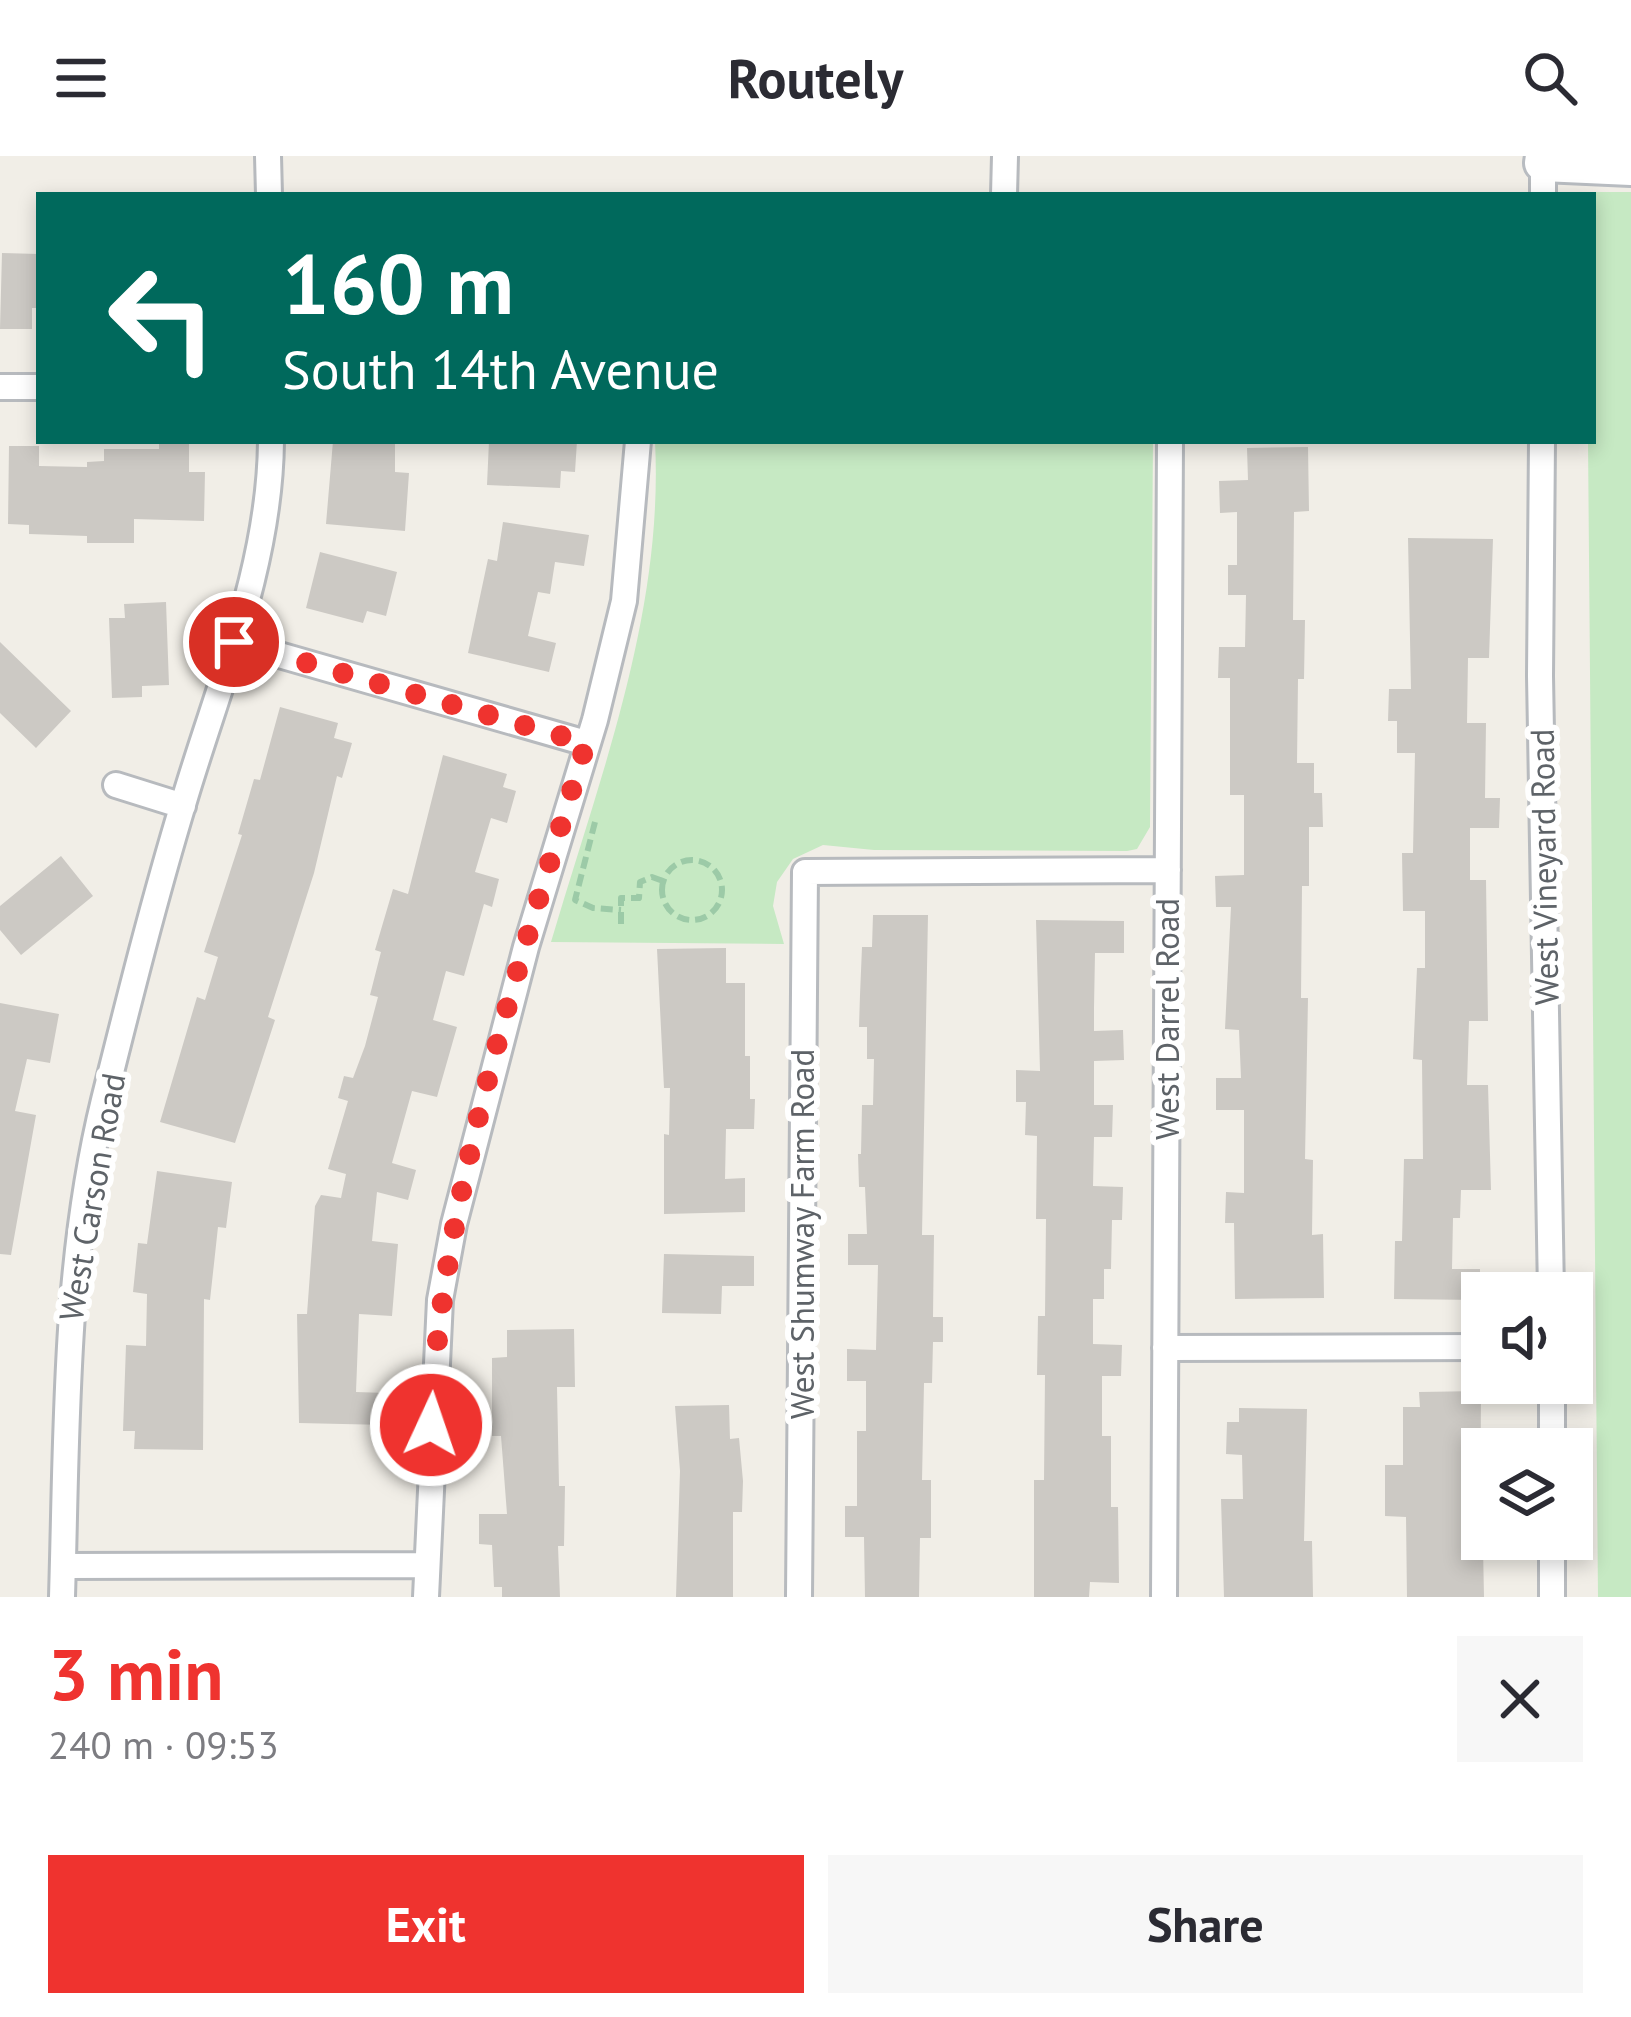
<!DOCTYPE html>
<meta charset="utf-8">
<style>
body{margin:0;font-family:"PT Sans",sans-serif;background:#f7f7f7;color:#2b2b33;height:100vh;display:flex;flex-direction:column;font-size:45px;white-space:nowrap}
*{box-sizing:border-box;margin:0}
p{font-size:39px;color:#7c7c81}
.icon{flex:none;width:66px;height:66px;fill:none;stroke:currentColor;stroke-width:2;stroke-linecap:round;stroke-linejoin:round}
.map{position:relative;height:1441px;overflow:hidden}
.sheet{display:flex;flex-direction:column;background:#fff;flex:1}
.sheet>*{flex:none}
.banner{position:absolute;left:36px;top:36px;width:1560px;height:252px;border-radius:0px;box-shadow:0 6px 18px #0003;background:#00695c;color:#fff;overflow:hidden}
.controls{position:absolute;left:1461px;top:1116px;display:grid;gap:24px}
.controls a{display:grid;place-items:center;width:132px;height:132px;border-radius:0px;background:#fff;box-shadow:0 6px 18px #0003;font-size:60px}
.pin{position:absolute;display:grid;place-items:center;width:102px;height:102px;color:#fff;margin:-51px;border:6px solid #fff;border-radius:50%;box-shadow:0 3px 12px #0007}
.me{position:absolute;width:132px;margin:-66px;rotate:3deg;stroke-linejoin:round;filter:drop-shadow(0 0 9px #0008)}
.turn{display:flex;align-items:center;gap:42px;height:252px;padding:0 48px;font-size:54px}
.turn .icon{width:156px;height:156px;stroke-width:2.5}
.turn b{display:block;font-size:84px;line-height:102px}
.round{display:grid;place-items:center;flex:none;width:126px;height:126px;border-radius:0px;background:#f7f7f7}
.summary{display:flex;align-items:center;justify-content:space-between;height:204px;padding:0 48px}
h1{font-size:72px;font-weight:600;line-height:90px;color:#ef332f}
.button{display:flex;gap:24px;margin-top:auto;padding:24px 48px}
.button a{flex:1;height:138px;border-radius:0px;background:#ef332f;color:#fff;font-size:48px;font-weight:600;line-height:138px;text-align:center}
.button a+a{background:#f7f7f7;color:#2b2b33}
header{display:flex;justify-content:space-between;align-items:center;height:156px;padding:0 48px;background:#fff;font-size:54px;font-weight:600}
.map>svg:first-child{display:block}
.green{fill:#c6e9c3}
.building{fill:#ccc9c4}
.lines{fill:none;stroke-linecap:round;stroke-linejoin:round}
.street-casing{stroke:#b7babe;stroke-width:30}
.secondary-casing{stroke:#b8bcc1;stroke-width:42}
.path{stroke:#9ccaa7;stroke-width:6;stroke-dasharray:12 6;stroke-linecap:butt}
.street{stroke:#fff;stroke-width:24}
.secondary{stroke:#fff;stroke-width:36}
.route{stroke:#ef332f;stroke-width:21;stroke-dasharray:0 37.8}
.labels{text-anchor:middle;stroke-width:12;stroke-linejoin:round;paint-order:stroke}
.street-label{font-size:33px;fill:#5e6368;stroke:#fff}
</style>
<header><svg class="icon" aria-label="menu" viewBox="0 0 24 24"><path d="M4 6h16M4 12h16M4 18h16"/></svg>Routely<svg class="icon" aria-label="search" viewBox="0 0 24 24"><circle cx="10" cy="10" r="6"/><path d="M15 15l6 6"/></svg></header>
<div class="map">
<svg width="1631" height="1441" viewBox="0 0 1631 1441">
<rect width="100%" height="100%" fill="#f1eee7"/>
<path class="green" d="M1586 36H1631V1441H1598L1588 285H1593V39Z
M655 285H1153L1150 671 1137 693 1127 695 874 694 823 689 793 703 777 726 773 750 784 788 551 786C599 623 664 458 655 285Z"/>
<path class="building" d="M2 97 39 98V152H32V173H0Z
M333 285H395V316L409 317 405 375 326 368Z
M489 285H577L575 316 561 315 560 332 487 329Z
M159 288H189V316H205L204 365 134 363V387H87V380L29 378V369L8 368 9 290H39V310L87 311V306L104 305V293H159Z
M1308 291 1309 355 1294 356 1293 464H1305L1304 523H1298L1297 607H1314V637H1322L1323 671H1309V730H1302L1301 842H1308L1305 1003 1313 1004 1312 1079 1323 1078 1324 1142 1235 1143 1234 1067H1225L1226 1036 1244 1037V954H1216V922H1241L1239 874 1225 873 1231 751H1216L1215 720 1244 719V639H1230V522H1218L1219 491H1245L1246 439H1228V409H1237V356L1220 357 1219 325 1248 324 1247 292Z
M503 366 589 379 584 410 555 406 550 438 538 436 528 480 556 487 549 516 468 497 488 403 497 405Z
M1408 382 1493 383 1489 502H1468L1467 567H1486L1485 642H1500L1499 672H1470V724H1486L1488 865H1469L1467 929H1488L1491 1034H1461L1460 1062H1453L1452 1113H1480V1144L1394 1143 1395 1085H1402L1404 1003H1423L1422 904 1413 903 1417 812H1425V755H1403L1402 697H1413L1415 597H1397V565H1388L1389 533H1411Z
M320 396 397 416 386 460 367 455 363 467 306 452Z
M166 446 169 529 142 530V541L112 542 109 462H125L124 448Z
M0 486 71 555 36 592 0 557Z
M280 551 338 567 334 582 352 587 342 622 337 620 314 717 268 861 275 864 235 987 160 966 197 841 205 844 218 801 204 796 242 679 238 678 254 623 260 624Z
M443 599 507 618 503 631 516 635 507 667 491 662 475 716 499 723 492 751 484 748 464 820 446 815 433 864 457 871 437 941 412 935 392 1007 416 1014 408 1044 377 1036 372 1085 398 1088 392 1160 359 1158 356 1236 386 1237V1269L299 1267 297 1158H307L315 1050 321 1039 341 1042 346 1018 328 1013 348 945 338 942 344 920 353 922 365 890 378 841 370 839 381 796 375 794 393 733 408 738Z
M61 700 93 740 21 799 0 774V750Z
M873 759H928L922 1079H934L933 1161H943V1186H933L932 1227H924L922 1324H931V1382H920L919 1441H865L864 1381H845V1350H857V1275H866V1225H847V1193L876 1194 878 1109H848V1078H867L865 1031H859L858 998H861L862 949H873L874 903H867V871H859L860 839 862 791H872Z
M1036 764 1124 765V797H1095L1094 852V875L1123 874 1124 904 1094 905V949H1113L1112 981H1094L1093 1030 1123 1031 1122 1064H1112L1111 1113H1104V1143H1093V1188L1122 1189 1121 1220H1102V1280H1111V1351H1118L1119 1427 1090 1426 1089 1441H1034V1324H1044L1045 1219H1037L1038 1160H1045L1046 1063H1036L1037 980 1025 979 1026 946H1016V914L1040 915Z
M726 792V827H745V900H750V943H755L754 973H726L725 1023 745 1022V1056L664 1058V978L669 979 670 932H664L657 793Z
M0 847 59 858 50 907 27 903 15 955 36 959 11 1099 0 1098Z
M157 1015 232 1026 226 1072 218 1071 210 1144 204 1143 203 1294 134 1293 135 1275H123L126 1189 146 1190 147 1138 133 1136 138 1087 147 1088Z
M664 1098 754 1100V1130H722L721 1158 662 1157Z
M574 1173 575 1231H557L559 1330H565L564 1390H558L560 1441H502V1431H494L492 1389 479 1388V1358H507L501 1280H492V1202L507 1201V1174Z
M1481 1235 1480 1391H1483L1484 1441H1407L1406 1361 1385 1360V1309H1403V1251H1420L1419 1236Z
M729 1249 730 1283 739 1282 743 1325 742 1356H733V1441H676L680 1315 675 1250Z
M1239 1252 1307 1253 1304 1385H1312L1313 1441H1224L1221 1343H1243L1242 1299 1226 1298 1227 1266H1239Z"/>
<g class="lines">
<g class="street-casing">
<path id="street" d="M268 0 269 39
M1004 39 1005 0
M1543 39V7
M0 231H39
M1542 285 1540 520 1551 1137
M234 486 586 587
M116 629 183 650
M1165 1192 1482 1191
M1552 1293V1227
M63 1410 426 1409
M62 1441C67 1274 64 1107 104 944 129 844 154 744 184 645 219 527 270 410 271 285
M426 1441 440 1144 454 1068 526 791 595 564 624 445 638 285
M799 1441 805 716 1168 714
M1164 1441 1170 285
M1552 1441V1383"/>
</g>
<g class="secondary-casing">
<path id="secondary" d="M1544 0 1543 7 1631 11"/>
</g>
<path class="path" d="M595 666 575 744 593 752 621 754
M662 734a30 30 0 1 1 60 0a30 30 0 1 1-60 0Z
M621 768V742H639L640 726 652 721 663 725"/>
<use href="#street" class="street"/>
<use href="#secondary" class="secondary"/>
</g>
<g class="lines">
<path class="route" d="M234 486 586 587C521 804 440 1043 431 1269"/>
</g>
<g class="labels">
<g class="street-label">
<text transform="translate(1544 711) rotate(-91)" y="12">West Vineyard Road</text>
<text transform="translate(1167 863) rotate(-90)" y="12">West Darrel Road</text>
<text transform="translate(92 1041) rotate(-80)" y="12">West Carson Road</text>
<text transform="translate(802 1078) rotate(-90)" y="12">West Shumway Farm Road</text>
</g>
</g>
</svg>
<div class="controls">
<a><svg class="icon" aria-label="sound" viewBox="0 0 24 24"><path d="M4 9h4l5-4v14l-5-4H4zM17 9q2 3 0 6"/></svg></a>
<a><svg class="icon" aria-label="layers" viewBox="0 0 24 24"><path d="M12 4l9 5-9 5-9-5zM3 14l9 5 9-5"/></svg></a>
</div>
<div class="pin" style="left:234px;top:486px;background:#d93025"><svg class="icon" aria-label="arrive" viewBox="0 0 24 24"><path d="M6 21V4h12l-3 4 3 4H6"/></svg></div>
<svg class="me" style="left:431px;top:1269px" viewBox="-20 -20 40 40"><circle r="17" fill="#ef332f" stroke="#fff" stroke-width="3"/><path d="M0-11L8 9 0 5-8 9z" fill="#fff"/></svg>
<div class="banner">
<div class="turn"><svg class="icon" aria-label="left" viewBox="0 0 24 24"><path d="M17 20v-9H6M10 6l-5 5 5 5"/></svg><div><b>160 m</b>South 14th Avenue</div></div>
</div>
</div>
<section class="sheet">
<div class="summary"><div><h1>3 min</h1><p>240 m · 09:53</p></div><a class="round"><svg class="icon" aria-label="close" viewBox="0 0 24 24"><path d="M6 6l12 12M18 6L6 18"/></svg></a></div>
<div class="button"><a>Exit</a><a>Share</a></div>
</section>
